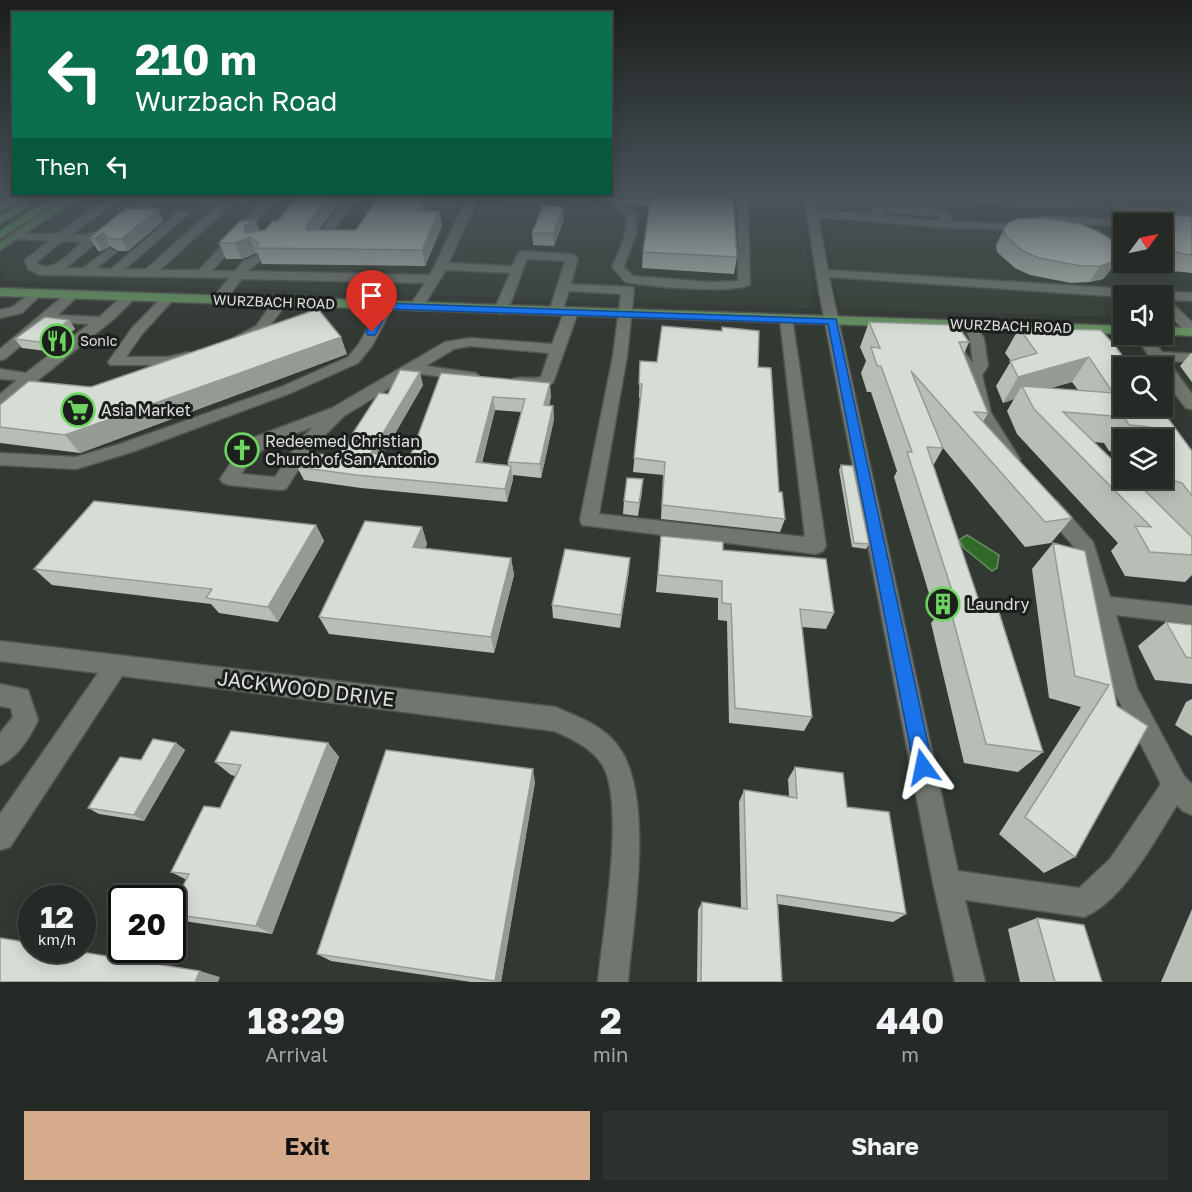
<!DOCTYPE html>
<style>
body{margin:0;font-family:"Golos Text",sans-serif;background:#2e322e;color:#f1f3f6;height:100vh;display:flex;flex-direction:column;font-size:22px;white-space:nowrap}
*{box-sizing:border-box;margin:0}
p{font-size:20px;color:#a4a7a7}
.icon{flex:none;width:33px;height:33px;fill:none;stroke:currentColor;stroke-width:2;stroke-linecap:round;stroke-linejoin:round}
.map{position:relative;height:982px;overflow:hidden}
.side{display:flex;flex-direction:column;background:#262a26;flex:1}
.side>*{flex:none}
.guide{position:absolute;left:12px;top:12px;width:600px;height:183px;border-radius:0px;box-shadow:0 3px 15px #0003,0 0 0 2px #424643;background:#0b6e4f;color:#fff;overflow:hidden}
.needle{width:39px;rotate:57deg}
.fabs{position:absolute;left:1113px;top:213px;display:grid;gap:12px}
.fabs a{display:grid;place-items:center;width:60px;height:60px;border-radius:0px;background:#262a26;box-shadow:0 3px 15px #0003,0 0 0 2px #424643;font-size:30px}
.speed{position:absolute;left:18px;top:885px;display:flex;gap:12px;font-size:30px;font-weight:700;text-align:center}
.speed>*{display:grid;place-content:center;width:78px;height:78px;border-radius:50%;background:#262a26;box-shadow:0 3px 15px #0003,0 0 0 2px #424643;line-height:1}
.speed small{font-size:15px;font-weight:400}
.speed .limit{border:3px solid #111;border-radius:9px;background:#fff;color:#111}
.pin{position:absolute;display:grid;place-items:center;width:51px;height:51px;color:#fff;margin:-62px -26px;border-radius:50% 50% 50% 0;rotate:-45deg;box-shadow:0 0 6px #0007}
.pin .icon{rotate:45deg}
.me{position:absolute;width:66px;margin:-33px;rotate:348deg;stroke-linejoin:round;filter:drop-shadow(0 0 4px #0008)}
.turn{display:flex;align-items:center;gap:21px;height:126px;padding:0 24px;font-size:27px}
.turn .icon{width:78px;height:78px;stroke-width:2.5}
.turn b{display:block;font-size:42px;line-height:51px}
.then{display:flex;align-items:center;height:57px;padding:0 24px;background:#0003;gap:12px;font-size:22px}
.eta{display:flex;justify-content:space-evenly;align-items:center;height:102px;text-align:center}
.eta b{font-size:36px;font-weight:700;line-height:42px}
.primary-button{display:flex;gap:12px;margin-top:auto;padding:12px 24px}
.primary-button a{flex:1;height:69px;border-radius:0px;background:#d6ab8b;color:#111;font-size:24px;font-weight:700;line-height:69px;text-align:center}
.primary-button a+a{background:#2e322e;color:#f1f3f6}
.map>svg:first-child{display:block}
.built{fill:#354034;fill-rule:evenodd}
.green{fill:#224e1d}
.water{fill:#306a29;stroke:#648e5f;stroke-width:1.5}
.lines{fill:none;stroke-linecap:round;stroke-linejoin:round}
.minor-casing{stroke:#515650;stroke-width:3}
.major-casing{stroke:#515650;stroke-width:3}
.highway-casing{stroke:#515650;stroke-width:3}
.minor{fill:#70776f;fill-rule:evenodd}
.major{fill:#65915f;fill-rule:evenodd}
.highway{fill:#5ea355;fill-rule:evenodd}
.wall{fill:#b7beb6;fill-rule:evenodd}
.shaded-wall{fill:#959b94}
.building{fill:#d5ddd4;stroke:#959b94;stroke-width:1.5}
.route{fill:#1a73e8;stroke:#114b97;stroke-width:1.5}
.labels{text-anchor:middle;stroke-width:6;stroke-linejoin:round;paint-order:stroke}
.far-street-label{font-size:14px;fill:#dde1dd;stroke:#1c1f1c}
.far-poi-label{font-size:14px;fill:#dde1dd;stroke:#1c1f1c;text-anchor:start}
.poi-label{font-size:16px;fill:#dde1dd;stroke:#1c1f1c;text-anchor:start}
.near-street-label{font-size:20px;fill:#dde1dd;stroke:#1c1f1c}
</style>
<div class="map">
<svg width="1192" height="982" viewBox="0 0 1192 982">
<rect width="100%" height="100%" fill="#323832"/>
<path class="built" d="M100 196H798L815 308 5 281 0 262Z
M820 198 1192 220V320L1163 319 1162 296H1124L1123 317 840 309ZM1124 224H1162V262H1124Z
M1139 349 1192 351V417L1163 380 1162 368 1153 367Z"/>
<path class="green" d="M509 196H610L609 200 521 208 506 201Z"/>
<path class="water" d="M967 535 999 555 997 568 992 571 964 548 959 540Z"/>
<g class="lines">
<g class="minor-casing">
<path id="minor" d="M113 196H125L71 235C102 236 118 218 142 200L138 196 238 199 255 196 244 204 231 205 160 270H199L268 196H279L212 271H235L243 261 257 255 263 259 247 271 430 275 468 196H478L449 263 512 266 519 252 523 251 572 254 578 258 571 284 633 287 634 290 627 356 599 514 805 537 780 320 782 317H792L826 546 823 551 816 554 582 525 580 520 613 356 621 294 569 291 561 315H551L549 312 565 261 527 259 508 310 501 314 494 310 510 273 446 270 421 310 416 311 409 307 425 283 242 279 223 303 218 304 211 300 229 278 40 275 28 269 25 261 27 258 49 241 15 239 11 238V234H57ZM155 201 219 204 146 269H125L187 215V211H179L111 269 97 268 116 252 110 248 83 268H66L101 239 106 237ZM62 241 82 242C70 252 53 274 38 264L37 262Z
M346 196H357L328 238 336 241 330 244 316 243 314 241Z
M357 196H396L444 201 447 196H457L452 207 448 208 362 199Z
M614 196H624L622 205 636 212V233L624 267 633 276 712 282 738 281V196H748L750 284C739 295 643 286 625 282L612 267C620 250 628 233 626 214L611 206Z
M804 196H814L817 210 872 215 873 208 883 206 942 210 946 211 953 222 1024 224 1043 216 1152 221 1157 224H1124V226L1045 222 1026 230 950 228 818 217 828 270 1192 293V301L1169 300 1192 322V334L1187 333 1162 308V296L1124 297 829 277 958 871 1079 888 1110 859 1161 784 1114 691 1077 550 1043 511 1041 506 1043 501 1050 499 1057 501 1093 542 1110 597 1192 606V624L1116 615 1137 688 1184 776 1192 784V815L1183 811 1177 805C1155 840 1123 901 1084 917L965 900 985 982H955L933 883 819 291ZM883 212 939 216 942 221 883 216Z
M906 196H972L1050 201 1086 196 1083 204 1050 207 911 199Z
M1106 196H1117L1126 205 1133 207 1192 210V216L1132 213 1118 209Z
M37 289 43 293 22 313 0 318V310L12 307Z
M73 291 79 295 58 315 99 317 125 294H135L136 297 115 318 6 406 0 407V394L17 380 0 379V369L26 373 89 324 49 322 5 359 0 360V349L68 292Z
M169 294 175 298 142 334 126 357H168L189 352 196 356 194 359 168 365H110L108 362 132 328 164 295Z
M280 298 287 302C276 318 256 350 233 344L231 341 233 338 256 326 275 299Z
M386 302 393 306 372 346 358 363 291 393 132 452 76 469 0 465V453L76 457 120 444 281 387 348 357 359 344 381 303Z
M571 308 578 312 553 383 534 389 511 385 508 382C516 374 531 380 541 377L549 353 470 346 454 349 426 366 476 373 479 376 476 379 471 381 414 373 344 416 312 448 286 489 280 490 229 485 223 483 220 479 240 449 255 437 332 408 445 342 470 338 552 344 564 312ZM313 427 300 440 275 477 241 474C262 442 280 440 313 427Z
M970 321 975 322 984 339 988 366 982 375 991 413 1020 459 1017 463H1005L975 413 968 375 950 352 952 349H962L973 363 970 339 963 325Z
M1134 334H1149L1162 352 1192 354V362L1168 361 1192 394V409L1186 408 1162 377V368H1157Z
M0 641 555 707C576 716 599 724 614 741 657 788 633 921 628 982H598C603 931 624 815 605 770 596 750 573 739 554 731L122 676 10 847 0 850V814L98 673 0 661Z
M0 684 28 690 38 720C31 736 16 759 0 765V733L13 717 11 708 0 706Z"/>
</g>
<g class="major-casing">
<path id="major" d="M14 196H27L0 212V205Z
M69 196H82L0 250V242Z
M0 288 1124 326V334L0 296Z
M1162 327 1192 328V336L1159 334H1162Z"/>
</g>
<g class="highway-casing">
<path id="highway" d="M52 196H65L0 239V231Z
M26 201 30 202V206L0 224V216Z"/>
</g>
<use href="#minor" class="minor"/>
<use href="#major" class="major"/>
<use href="#highway" class="highway"/>
</g>
<path class="wall" d="M297 196H342V197L319 230H356L424 197 427 211H439L442 226 425 266 262 264 258 254 256 253 242 259H226L219 243 265 230 278 221Z
M625 196H733L737 257 734 274 642 268 643 252 650 205 625 204Z
M125 209 163 221 128 251H118L110 246 102 251H98L90 238Z
M1192 217V273L1173 271 1148 262H1162V224H1124V249L1119 246 1109 272 1103 279 1089 282 1071 283 1030 275 1015 268 997 252 996 245 1004 229 1116 242V234L1126 218Z
M564 219 554 246 533 245 532 233Z
M69 320 75 329 46 351 22 348 15 339Z
M869 322 969 342 964 354 988 413 983 422 1072 518 1051 543 1025 547 943 448 933 466 980 604 1043 752 1018 772 964 763 931 623 936 617 894 477 897 471 871 392H867L861 373 866 361 860 347Z
M1019 328 1101 330 1192 451V575L1185 582 1125 576 1111 551 1118 543 1017 434 1007 411 1014 399 1003 403 996 386 1011 361 1005 353ZM1072 382 1078 390 1051 388ZM1124 440H1162V478H1124L1094 442 1104 443 1109 451 1124 452Z
M1191 353H1192V382L1180 366Z
M347 354 80 453 0 443V405L91 387Z
M640 361 758 367 779 492 785 519 780 532 661 519 663 475 633 472 640 398H639Z
M441 373 551 396 549 406H553L554 419 541 478 513 475V479L507 502 361 488 304 480 297 467 338 456 388 394 423 385 383 454 410 457ZM495 410 521 412 508 462V465L482 463Z
M841 465 869 544 866 549 852 547 839 470Z
M643 479 638 516 623 514 624 501Z
M316 525 324 541 278 622 219 613 211 604 52 585 34 569Z
M422 527 427 544 425 549 511 558 514 575 494 653 329 634 319 617Z
M661 536 723 550 834 613 826 629 802 627 812 717 804 731 729 723 727 621 718 620V598L656 592Z
M1053 543 1117 706 1075 857 1044 873 999 834 1081 707 1049 698 1032 569Z
M629 571 620 628 553 618 552 605Z
M1166 622 1192 625V684L1155 680 1138 646Z
M1192 699V736L1175 725 1186 702Z
M176 743 185 750 144 821 99 814 88 808 141 760Z
M328 743 339 757 272 934 190 922 172 915V908L187 880 171 872 220 808 235 776 231 775 215 762Z
M795 767 847 807 906 914 893 922 778 904 782 982H697L698 910 702 902 741 908 739 802 744 790 789 796 788 779Z
M535 782 501 982H471L331 961 317 954Z
M1192 909V982H1161Z
M1037 918 1102 982H1020L1008 929Z"/>
<path class="shaded-wall" d="M328 196H342V197L312 240 306 230 307 224Z
M424 197 427 212 418 211Z
M563 207 564 219 554 246 553 233Z
M158 209 163 221 128 251 121 239Z
M439 211 442 226 425 266 422 250Z
M256 221 262 237H250L256 253 242 259 235 243 244 230 245 225Z
M103 233 110 246 102 251 95 238Z
M1120 256 1109 272 1103 279 1089 282 1100 266Z
M69 320 75 329 46 351 40 342Z
M341 337 347 354 80 453 65 435Z
M1089 357 1072 382 1027 395 1022 386 1014 399 1003 403 1018 377Z
M420 372 423 385 376 467 371 453Z
M550 383 551 396 545 419 544 405Z
M493 397 495 410 478 476 476 462Z
M553 406 554 419 541 478 540 464Z
M511 466 513 479 507 502 505 489Z
M643 479 642 493 638 516 639 503Z
M316 525 324 541 278 622 268 607Z
M422 527 427 544 419 565 413 547Z
M511 558 514 575 494 653 491 637Z
M630 558 629 571 620 628 621 615Z
M176 743 185 750 144 821 134 815Z
M328 743 339 757 272 934 256 926Z
M533 769 535 782 501 982H496L495 981Z
M200 971 220 977 218 982H195Z"/>
<path class="building" d="M297 196H328L307 224 306 230H356L379 196 424 197 418 211H439L422 250 256 248 259 243 250 237 235 243H219L240 221H256L245 225 244 230 247 233 265 230 273 221H278Z
M651 196H733L737 257 643 252Z
M543 205 563 207 553 233H532Z
M125 209H158L121 239H111L103 233 95 238H90Z
M1145 210 1170 211 1172 214 1192 217V255L1185 254 1162 248V224H1126V218L1133 213Z
M1045 218 1080 224 1097 231 1118 243 1120 256 1113 262 1100 266H1081L1039 258 1023 251 1005 236 1004 229 1008 223 1017 219Z
M318 309 341 337 65 435 0 427V405L29 381 91 387Z
M45 317 69 320 40 342 15 339Z
M869 322 957 325 969 342H959L988 413 974 412 1072 518 1045 522 911 371 943 448 927 447 980 604 997 606 1043 752 986 744 948 600H955L907 452H912L881 366H877L871 347 880 348Z
M662 326 722 331V327L759 331 758 367 771 368 779 492H782L785 519 662 505 665 462 634 458 642 384H639L640 361 657 362Z
M1019 328 1101 330 1116 347 1131 368H1124V406H1159L1192 451V496L1182 483 1162 477V440H1151L1150 427 1129 425 1124 417 1063 412 1124 471V478H1132L1192 537V555L1150 552 1135 526 1151 527 1034 409 1022 386 1113 393 1089 357 1018 377 1010 361 1037 353Z
M400 370 420 372 371 453 410 457 441 373 550 383 544 405 553 406 540 464 508 462 525 399 493 397 476 462 511 466 505 489 356 475 297 467 307 453 338 456 379 393 388 394Z
M841 465 853 466 869 544 854 543Z
M627 478 643 479 639 503 624 501Z
M94 501 316 525 268 607 206 598 212 589 34 569Z
M365 521 422 527 413 547 511 558 491 637 319 617Z
M661 536 723 542V550L826 559 834 613 800 609 812 717 735 708 731 604 722 603V581L658 575Z
M1053 543 1085 551 1117 706 1148 726 1075 857 1025 817 1109 685 1075 676Z
M565 549 630 558 621 615 552 605Z
M1166 622 1192 625V658L1186 657Z
M231 731 328 743 256 926 172 914V908L189 874 171 872 204 806 220 808 241 765 215 762Z
M153 739 176 743 134 815 88 808 120 757 141 760Z
M386 750 533 769 495 981 317 954Z
M795 767 843 773 847 807 889 812 906 914 777 895 782 982H701L702 902 747 909 744 790 797 798Z
M1037 918 1084 925 1102 982H1055Z
M0 938 32 943V950H69L200 971 195 982H0Z"/>
<linearGradient id="sky" x2="0" y2="1"><stop stop-color="#1c1f1c"/><stop offset="0.59" stop-color="#49535a"/><stop offset="1" stop-color="#49535a" stop-opacity="0"/></linearGradient>
<rect width="1192" height="334" fill="url(#sky)"/>
<path class="route" d="M382 303 836 319 933 767 930 774 923 777 917 774 914 767 828 324 389 309 375 335H368L366 332Z"/>
<defs>
<g id="restaurant-ring" transform="scale(1.725)"><circle r="9.5" fill="#1c1f1c" stroke="#6dd361" stroke-width="1.5"/><path d="M-5-6h1v4h1v-4h1v4h1v-4h1v5L-1.5 .5V6h-2V.5L-5-1ZM5-6V6H3V1.5H1.5Q1.5-4 5-6Z" fill="#6dd361"/></g>
<g id="supermarket-ring" transform="scale(1.725)"><circle r="9.5" fill="#1c1f1c" stroke="#6dd361" stroke-width="1.5"/><path d="M-6-5.5h2.5l.6 2H6L4.5 2H-2.5L-4.4-4H-6ZM-1.5 3.2a1.3 1.3 0 1 0 .1 0ZM3 3.2a1.3 1.3 0 1 0 .1 0Z" fill="#6dd361"/></g>
<g id="church-ring" transform="scale(1.725)"><circle r="9.5" fill="#1c1f1c" stroke="#6dd361" stroke-width="1.5"/><path d="M-1.2-6h2.4v3.5h3.3v2.4h-3.3V6h-2.4V-.1h-3.3v-2.4h3.3Z" fill="#6dd361"/></g>
<g id="building-ring" transform="scale(1.725)"><circle r="9.5" fill="#1c1f1c" stroke="#6dd361" stroke-width="1.5"/><path d="M-4-6H4V6H1V3H-1V6H-4ZM-2.5-4.3h1.7v1.8h-1.7ZM.8-4.3h1.7v1.8H.8ZM-2.5-1h1.7V.8h-1.7ZM.8-1h1.7V.8H.8Z" fill="#6dd361"/></g>
</defs>
<g fill-rule="evenodd">
<use href="#restaurant-ring" x="57" y="341"/>
<use href="#supermarket-ring" x="78" y="410"/>
<use href="#church-ring" x="242" y="450"/>
<use href="#building-ring" x="943" y="604"/>
</g>
<g class="labels">
<g class="far-street-label">
<text transform="translate(274 302) rotate(2)" y="5">WURZBACH ROAD</text>
<text transform="translate(1011 326) rotate(2)" y="5">WURZBACH ROAD</text>
</g>
<g class="far-poi-label">
<text x="80" y="346">Sonic</text>
</g>
<g class="poi-label">
<text x="101" y="416">Asia Market</text>
<text x="265" y="447">Redeemed Christian<tspan x="265" dy="18">Church of San Antonio</tspan></text>
<text x="966" y="610">Laundry</text>
</g>
<g class="near-street-label">
<text transform="translate(306 689) rotate(7)" y="7">JACKWOOD DRIVE</text>
</g>
</g>
</svg>
<div class="fabs">
<a><svg class="needle" viewBox="-14 -14 28 28"><path d="M0-13l5 13h-10z" fill="#e53935"/><path d="M0 13l5-13h-10z" fill="#a4a7a7"/></svg></a>
<a><svg class="icon" aria-label="sound" viewBox="0 0 24 24"><path d="M4 9h4l5-4v14l-5-4H4zM17 9q2 3 0 6"/></svg></a>
<a><svg class="icon" aria-label="search" viewBox="0 0 24 24"><circle cx="10" cy="10" r="6"/><path d="M15 15l6 6"/></svg></a>
<a><svg class="icon" aria-label="layers" viewBox="0 0 24 24"><path d="M12 4l9 5-9 5-9-5zM3 14l9 5 9-5"/></svg></a>
</div>
<div class="speed"><div>12<small>km/h</small></div><div class="limit">20</div></div>
<div class="pin" style="left:372px;top:332px;background:#d93025"><svg class="icon" aria-label="arrive" viewBox="0 0 24 24"><path d="M6 21V4h12l-3 4 3 4H6"/></svg></div>
<svg class="me" style="left:923px;top:767px" viewBox="-20 -20 40 40"><path d="M0-17L14 15 0 8-14 15z" fill="#1a73e8" stroke="#fff" stroke-width="4"/></svg>
<div class="guide">
<div class="turn"><svg class="icon" aria-label="left" viewBox="0 0 24 24"><path d="M17 20v-9H6M10 6l-5 5 5 5"/></svg><div><b>210 m</b>Wurzbach Road</div></div>
<div class="then">Then<svg class="icon" aria-label="left" viewBox="0 0 24 24"><path d="M17 20v-9H6M10 6l-5 5 5 5"/></svg></div>
</div>
</div>
<section class="side">
<div class="eta">
<div><b>18:29</b><p>Arrival</p></div>
<div><b>2</b><p>min</p></div>
<div><b>440</b><p>m</p></div>
</div>
<div class="primary-button"><a>Exit</a><a>Share</a></div>
</section>
